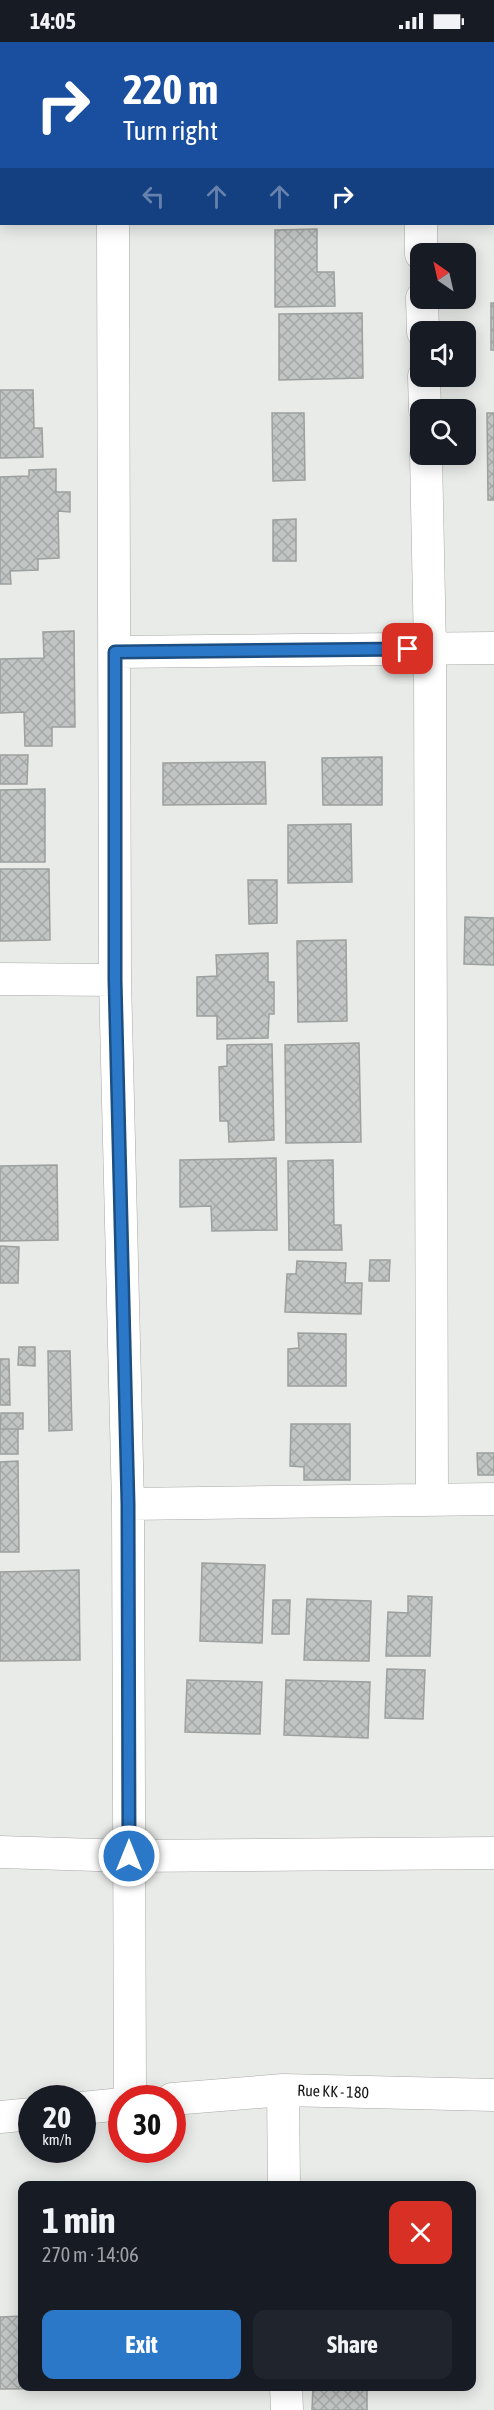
<!DOCTYPE html>
<meta charset="utf-8">
<style>
body{margin:0;font-family:"Asap Condensed",sans-serif;background:#20242c;color:#f1f3f6;height:100vh;display:flex;flex-direction:column;font-size:22px;white-space:nowrap}
*{box-sizing:border-box;margin:0}
p{font-size:20px;color:#9ea1a6}
.icon{flex:none;width:33px;height:33px;fill:none;stroke:currentColor;stroke-width:2;stroke-linecap:round;stroke-linejoin:round}
.map{position:relative;flex:1;overflow:hidden}
.sheet{position:absolute;left:18px;top:2139px;width:458px;height:210px;display:flex;flex-direction:column;background:#171b24;border-radius:12px;box-shadow:0 3px 15px #0003}
.sheet>*{flex:none}
.hud{position:absolute;left:0px;top:0px;width:495px;height:183px;box-shadow:0 3px 15px #0003;background:#1a4fa0;color:#fff;overflow:hidden}
.needle{width:39px;rotate:326deg}
.buttons{position:absolute;left:410px;top:201px;display:grid;gap:12px}
.buttons a{display:grid;place-items:center;width:66px;height:66px;border-radius:12px;background:#171b24;box-shadow:0 3px 15px #0003;font-size:30px}
.speed{position:absolute;left:18px;top:2043px;display:flex;gap:12px;font-size:30px;font-weight:700;text-align:center}
.speed>*{display:grid;place-content:center;width:78px;height:78px;border-radius:50%;background:#171b24;box-shadow:0 3px 15px #0003;line-height:1}
.speed small{font-size:15px;font-weight:400}
.speed .limit{border:9px solid #d22;background:#fff;color:#111}
.pin{position:absolute;display:grid;place-items:center;width:51px;height:51px;color:#fff;margin:-26px;border-radius:12px;box-shadow:0 3px 9px #0006}
.me{position:absolute;width:66px;margin:-33px;rotate:0deg;stroke-linejoin:round;filter:drop-shadow(0 0 4px #0008)}
.turn{display:flex;align-items:center;gap:21px;height:126px;padding:0 24px;font-size:27px}
.turn .icon{width:78px;height:78px;stroke-width:2.5}
.turn b{display:block;font-size:42px;line-height:51px}
.lanes{display:flex;align-items:center;height:57px;padding:0 24px;background:#0003;justify-content:center;gap:30px;direction:ltr}
.lanes .off{opacity:.35}
.round{display:grid;place-items:center;flex:none;width:63px;height:63px;border-radius:12px;background:#20242c}
.head{display:flex;align-items:center;justify-content:space-between;height:102px;padding:0 24px}
h1{font-size:36px;font-weight:700;line-height:45px}
.button{display:flex;gap:12px;margin-top:auto;padding:12px 24px}
.button a{flex:1;height:69px;border-radius:12px;background:#2b78c8;color:#fff;font-size:24px;font-weight:700;line-height:69px;text-align:center}
.button a+a{background:#20242c;color:#f1f3f6}
.status{display:flex;justify-content:space-between;align-items:center;height:42px;padding:0 30px;background:#171b24;direction:ltr}
.status svg{height:16px;fill:currentColor}
.map>svg:first-child{display:block}
.building{fill:url(#building-cross-hatch);stroke:#9ca09e;stroke-width:1.5}
.lines{fill:none;stroke-linecap:round;stroke-linejoin:round}
.minor-casing{stroke:#a8aaa7;stroke-width:33}
.minor{stroke:#fff;stroke-width:32}
.route-casing{stroke:#1c4e82;stroke-width:15}
.route{stroke:#2b78c8;stroke-width:10}
.labels{text-anchor:middle;stroke-width:5;stroke-linejoin:round;paint-order:stroke}
.street-label{font-size:16px;fill:#141514;stroke:#fff}
</style>
<div class="status"><b>14:05</b><svg viewBox="0 0 49 12"><path d="M0 12V9h3v3zM5 12V6h3v6zM10 12V3h3v9zM15 12V0h3v12zM26 1h20v11H26zM47 4h2v5h-2z"/></svg></div>
<div class="map">
<svg width="494" height="2368" viewBox="0 0 494 2368">
<defs>
<pattern id="building-cross-hatch" width="8" height="8" patternUnits="userSpaceOnUse" patternTransform="scale(1.5)"><rect width="8" height="8" fill="#c1c5c3"/><path d="M0 0l8 8M0 8l8-8" fill="none" stroke="#a5a8a7"/></pattern>
</defs>
<rect width="100%" height="100%" fill="#e9ebe8"/>
<path class="building" d="M317 187V230H334L335 264 275 265V188Z
M491 261H494V308H491Z
M362 271 363 336 279 338V272Z
M0 348H33L34 386H42L43 415 0 416Z
M272 371H304L305 438 273 439Z
M487 371H494V458H488Z
M56 427V450H70V470L58 469 59 516 38 517V528L10 529 11 542H0V435L29 434V428Z
M296 477V519H273V478Z
M74 589 75 685H52V704H25L24 670 0 671V617L44 616 43 590Z
M0 713H28L27 742H0Z
M382 715V763H323L322 716Z
M265 720 266 762 163 763V721Z
M45 747V820H0V748Z
M351 782 352 840 288 841V783Z
M0 827H49L50 898 0 899Z
M248 838H277V881L249 882Z
M465 875 494 876V923L464 922Z
M346 898 347 979 298 980 297 899Z
M268 911V940H274V972H269L268 996 217 997V974H197V935L217 934 216 913Z
M359 1001 361 1100 286 1101 285 1003Z
M272 1002 274 1098 229 1100 228 1079H220L219 1025 227 1024V1003Z
M276 1116 277 1188 212 1189 211 1164 180 1165V1118Z
M333 1118 334 1183H341L342 1208H289L288 1119Z
M57 1123 58 1198 0 1199V1124Z
M0 1204 19 1205 18 1241H0Z
M370 1218H390L389 1239H369Z
M297 1219 346 1221 345 1241H362L361 1272 285 1270 287 1232H296Z
M298 1291 346 1292V1344H288V1307L299 1306Z
M19 1305H35V1324L18 1323Z
M48 1309H70L72 1388 49 1389Z
M0 1317H9L10 1363H0Z
M1 1371H23V1387H0Z
M291 1382H350V1438H304V1425L290 1424Z
M0 1387H18V1412H0Z
M477 1411H494V1433H478Z
M18 1419 19 1510H0V1420Z
M202 1521 265 1523 262 1601 200 1599Z
M79 1528 80 1618 0 1619V1530Z
M408 1554 432 1555 430 1614H386L388 1570 408 1571Z
M307 1557 371 1559 369 1619 304 1618Z
M273 1558H290L289 1592H272Z
M387 1627 425 1628 423 1677 385 1676Z
M187 1638 262 1640 260 1692 185 1690Z
M286 1638 370 1640 368 1696 284 1693Z
M22 2274V2344L116 2346 0 2347V2275Z
M313 2344H367V2368H312Z"/>
<g class="lines">
<g class="minor-casing">
<path id="minor" d="M113 0V2
M417 0V2
M0 156H2
M113 182 115 938 128 1462 130 2056
M421 182V212
M422 256 423 290
M424 334 425 368
M426 412 430 607 432 1457
M115 610 494 606
M0 937 115 938
M128 1462 494 1457
M0 1810 129 1814 494 1811
M283 2048 284 2144
M172 2057 283 2048 494 2053
M82 2066 122 2062
M0 2075 32 2072
M286 2344 287 2368"/>
</g>
<use href="#minor" class="minor"/>
</g>
<g class="lines">
<g class="route-casing">
<path id="route" d="M129 1814 128 1462 115 938V610L408 607"/>
</g>
<use href="#route" class="route"/>
</g>
<g class="labels">
<g class="street-label">
<text transform="translate(333 2049) rotate(2)" y="6">Rue KK - 180</text>
</g>
</g>
</svg>
<div class="buttons">
<a><svg class="needle" viewBox="-14 -14 28 28"><path d="M0-13l5 13h-10z" fill="#e53935"/><path d="M0 13l5-13h-10z" fill="#9ea1a6"/></svg></a>
<a><svg class="icon" aria-label="sound" viewBox="0 0 24 24"><path d="M4 9h4l5-4v14l-5-4H4zM17 9q2 3 0 6"/></svg></a>
<a><svg class="icon" aria-label="search" viewBox="0 0 24 24"><circle cx="10" cy="10" r="6"/><path d="M15 15l6 6"/></svg></a>
</div>
<div class="speed"><div>20<small>km/h</small></div><div class="limit">30</div></div>
<div class="pin" style="left:408px;top:607px;background:#d93025"><svg class="icon" aria-label="arrive" viewBox="0 0 24 24"><path d="M6 21V4h12l-3 4 3 4H6"/></svg></div>
<svg class="me" style="left:129px;top:1814px" viewBox="-20 -20 40 40"><circle r="17" fill="#2b78c8" stroke="#fff" stroke-width="3"/><path d="M0-11L8 9 0 5-8 9z" fill="#fff"/></svg>
<div class="hud">
<div class="turn"><svg class="icon" aria-label="right" viewBox="0 0 24 24"><path d="M7 20v-9h11M14 6l5 5-5 5"/></svg><div><b>220 m</b>Turn right</div></div>
<div class="lanes"><svg class="icon off" aria-label="left" viewBox="0 0 24 24"><path d="M17 20v-9H6M10 6l-5 5 5 5"/></svg><svg class="icon off" aria-label="ahead" viewBox="0 0 24 24"><path d="M12 20V5M6 11l6-6 6 6"/></svg><svg class="icon off" aria-label="ahead" viewBox="0 0 24 24"><path d="M12 20V5M6 11l6-6 6 6"/></svg><svg class="icon" aria-label="right" viewBox="0 0 24 24"><path d="M7 20v-9h11M14 6l5 5-5 5"/></svg></div>
</div>
<section class="sheet">
<div class="head"><div><h1>1 min</h1><p>270 m · 14:06</p></div><a class="round" style="background:#d93025;color:#fff"><svg class="icon" aria-label="close" viewBox="0 0 24 24"><path d="M6 6l12 12M18 6L6 18"/></svg></a></div>
<div class="button"><a>Exit</a><a>Share</a></div>
</section>
</div>
